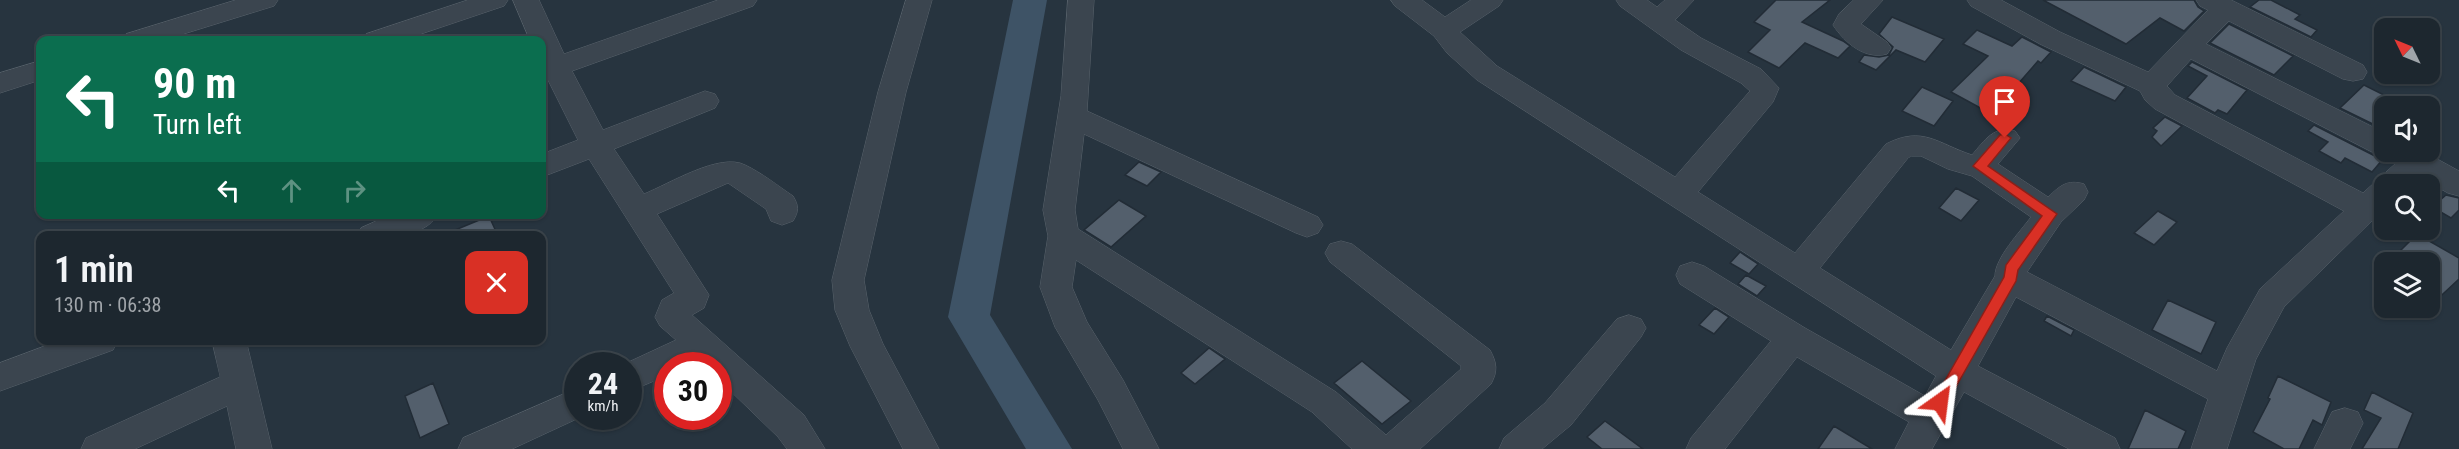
<!DOCTYPE html>
<meta charset="utf-8">
<style>
body{margin:0;font-family:"Roboto Condensed",sans-serif;background:#2a333b;color:#f1f3f6;height:100vh;display:flex;flex-direction:column;font-size:22px;white-space:nowrap}
*{box-sizing:border-box;margin:0}
p{font-size:20px;color:#a0a5aa}
.icon{flex:none;width:33px;height:33px;fill:none;stroke:currentColor;stroke-width:2;stroke-linecap:round;stroke-linejoin:round}
.map{position:relative;flex:1;overflow:hidden}
.side{position:absolute;left:36px;top:231px;width:510px;height:114px;display:flex;flex-direction:column;background:#1d272f;border-radius:12px;box-shadow:0 2px 4px #0004,0 0 0 2px #3b444b}
.side>*{flex:none}
.guide{position:absolute;left:36px;top:36px;width:510px;height:183px;border-radius:12px;box-shadow:0 2px 4px #0004,0 0 0 2px #3b444b;background:#0b6e4f;color:#fff;overflow:hidden}
.needle{width:39px;rotate:313deg}
.tools{position:absolute;left:2374px;top:18px;display:grid;gap:12px}
.tools a{display:grid;place-items:center;width:66px;height:66px;border-radius:12px;background:#1d272f;box-shadow:0 2px 4px #0004,0 0 0 2px #3b444b;font-size:30px}
.speed{position:absolute;left:564px;top:352px;display:flex;gap:12px;font-size:30px;font-weight:700;text-align:center}
.speed>*{display:grid;place-content:center;width:78px;height:78px;border-radius:50%;background:#1d272f;box-shadow:0 2px 4px #0004,0 0 0 2px #3b444b;line-height:1}
.speed small{font-size:15px;font-weight:400}
.speed .limit{border:9px solid #d22;background:#fff;color:#111}
.pin{position:absolute;display:grid;place-items:center;width:51px;height:51px;color:#fff;margin:-62px -26px;border-radius:50% 50% 50% 0;rotate:-45deg;box-shadow:0 0 6px #0007}
.pin .icon{rotate:45deg}
.me{position:absolute;width:66px;margin:-33px;rotate:31deg;stroke-linejoin:round;filter:drop-shadow(0 0 4px #0008)}
.turn{display:flex;align-items:center;gap:21px;height:126px;padding:0 18px;font-size:27px}
.turn .icon{width:78px;height:78px;stroke-width:2.5}
.turn b{display:block;font-size:42px;line-height:51px}
.lanes{display:flex;align-items:center;height:57px;padding:0 18px;background:#0003;justify-content:center;gap:30px;direction:ltr}
.lanes .off{opacity:.35}
.round{display:grid;place-items:center;flex:none;width:63px;height:63px;border-radius:12px;background:#2a333b}
.overview{display:flex;align-items:center;justify-content:space-between;height:102px;padding:0 18px}
h1{font-size:36px;font-weight:600;line-height:45px}
.map>svg:first-child{display:block}
.lines{fill:none;stroke-linecap:round;stroke-linejoin:round}
.river{fill:#3e5366;fill-rule:evenodd}
.building{fill:#535f6c;stroke:#222c36;stroke-width:1.5}
.minor-casing{stroke:#59636c;stroke-width:1}
.minor{fill:#3b454f;fill-rule:evenodd}
.route{fill:#d93025;stroke:#8d1f18;stroke-width:1.5}
</style>
<div class="map">
<svg width="2459" height="449" viewBox="0 0 2459 449">
<rect width="100%" height="100%" fill="#27343f"/>
<g class="lines">
<path class="river" d="M1013 0H1047L990 315 1072 449H1026L948 317Z"/>
</g>
<path class="building" d="M1776 0H1830L1802 22 1843 41 1850 46 1838 58 1805 43 1779 68 1748 52 1770 30 1754 22Z
M2043 0H2194L2198 7 2204 11 2184 31 2160 18 2126 44Z
M2259 0H2271L2300 15 2295 19 2317 30 2311 37 2250 7Z
M1892 17 1944 39 1925 62 1896 50 1876 70 1859 62 1864 55 1879 57 1889 55 1893 47 1879 34Z
M2229 24 2293 56 2274 75 2210 43Z
M1977 30 2012 46 2022 37 2051 52 2041 63 2038 61 2004 100 2022 110 2008 123 1951 92 1988 56 1963 44Z
M2192 62 2247 90 2227 114 2218 110 2215 113 2187 98 2207 76 2188 66Z
M2084 67 2103 76 2126 87 2115 101 2071 81Z
M2364 85 2396 101 2390 106H2385V130L2340 108Z
M1922 87 1953 101 1934 126 1902 111Z
M2165 117 2182 126 2161 146 2152 137 2157 131 2153 128Z
M2314 125 2373 155 2383 159 2372 172 2345 158 2341 163 2319 151 2328 142 2308 131Z
M1139 162 1161 172 1147 186 1125 175Z
M1956 188 1979 200 1961 221 1939 208Z
M2446 195 2459 198V210L2451 218 2432 207Z
M1119 200 1146 216 1111 247 1084 230Z
M2158 211 2177 222 2154 245 2134 233Z
M489 216 498 236H443V235Z
M2417 234 2459 258V279L2430 306V262H2389Z
M1740 252 1758 264 1749 274 1730 263Z
M1746 275 1766 286 1757 296 1738 284Z
M2168 300 2216 322 2201 354 2152 330Z
M1715 308 1729 317 1714 334 1699 325Z
M2047 316 2074 330 2071 336 2044 321Z
M1209 348 1225 359 1195 384 1181 373Z
M1362 361 1411 401 1382 424 1334 383Z
M2278 376 2331 402 2322 425 2313 420 2299 449H2284L2253 432 2270 399 2268 398Z
M433 383 449 424 420 438 405 396Z
M2372 392 2413 413 2398 449H2362L2381 418 2364 410Z
M2145 410 2186 431 2178 449H2128Z
M1605 421 1643 449H1602L1587 437Z
M1834 426 1872 449H1818Z"/>
<g class="lines">
<g class="minor-casing">
<path id="minor" d="M236 0H278L274 6 164 40H122L126 34Z
M468 0H508L504 6 403 40H362L366 34Z
M513 0H539L564 54 718 0H757L753 6 572 71 603 130 705 91 715 94 719 101 715 108 614 149 644 194C669 184 720 152 745 165 762 173 778 186 793 196 799 206 799 211 793 221L782 225 771 221 766 209 728 183 657 214 709 295 704 308 692 315 804 415 825 449H787L778 437 718 379V366H705L699 360 687 366H668V375L628 392V366H620L676 340 660 326 655 317 662 300 674 293 589 159 542 177V154L578 140 548 80 542 81V40H530Z
M906 0H932L906 92 864 280 869 310 883 344 939 449H903L850 346 835 310 832 280 878 92Z
M1068 0H1094L1087 111 1318 217 1323 225 1318 233 1307 237 1296 233 1084 134 1075 210 1078 229 1336 392 1386 435 1461 369V366L1330 262 1325 253 1330 244 1341 241 1352 244 1490 350C1497 363 1498 371 1491 384L1420 449H1352L1312 412 1076 260 1072 287 1087 322 1123 380 1159 449H1123L1098 400 1055 327 1040 287 1048 236 1043 210 1061 96Z
M1391 0H1422L1445 17 1471 0H1503L1499 6 1460 32 1497 66 1675 177 1750 91 1741 83 1681 50 1620 6 1616 0H1647L1657 7 1665 0H1694L1675 20 1701 38 1761 69 1779 88 1773 102 1698 192 1795 253 1886 144C1923 125 1938 144 1972 155 1985 140 1994 125 2015 131L2020 138 1998 164 2048 197C2060 186 2067 179 2084 184L2088 192 2084 200 2061 222 2027 272 2217 371 2227 348 2260 289 2344 211 2155 109 2145 100 2140 91 2040 44 1971 6 1967 0H2001L2060 32 2148 72 2208 10 2200 6 2196 0H2231L2363 65 2367 72 2363 79 2353 81 2343 79 2229 21 2206 44 2385 133V152H2397L2385 157 2374 153 2191 59 2167 86 2175 95 2363 193 2406 154 2416 152 2428 154 2459 171V196L2448 193 2419 177 2411 184H2385V208L2284 307 2256 359 2227 449H2191L2208 399 2016 297 1978 366 2115 438 2120 449H2069L1964 392 1932 449H1895L1909 422 1797 357 1725 449H1686L1691 438 1771 341 1680 284 1676 275 1680 266 1692 262 1704 266 1805 328 1925 396 1936 376 1477 80 1447 53 1434 36 1395 6ZM1912 156H1921L1948 169 1972 176 2031 217C2020 232 1995 258 1995 276L1951 350 1820 268 1908 158Z
M1854 0H1883L1861 24 1887 42 1891 48 1887 54C1865 60 1845 43 1833 25L1839 14Z
M40 61V80L0 93V73Z
M392 214H438C424 240 381 236 356 236L361 228Z
M1629 315 1641 319 1646 328 1641 337 1571 425 1542 449H1499L1504 438 1545 403 1617 319Z
M61 340H118L113 350 0 391V363Z
M212 340H246L272 449H236L227 406 135 449H81L86 438 220 377Z
M578 388V417H581L512 449H458L463 438Z
M2345 408 2358 412 2363 423 2350 449H2314L2332 412Z"/>
</g>
<use href="#minor" class="minor"/>
</g>
<path class="route" d="M2005 134 2011 138 1988 166 2057 214 2018 270 2016 281 1945 406 1940 408 1935 406 1932 402 1935 398 2004 277 2006 265 2042 216 1973 166 2000 135Z"/>
</svg>
<div class="tools">
<a><svg class="needle" viewBox="-14 -14 28 28"><path d="M0-13l5 13h-10z" fill="#e53935"/><path d="M0 13l5-13h-10z" fill="#a0a5aa"/></svg></a>
<a><svg class="icon" aria-label="sound" viewBox="0 0 24 24"><path d="M4 9h4l5-4v14l-5-4H4zM17 9q2 3 0 6"/></svg></a>
<a><svg class="icon" aria-label="search" viewBox="0 0 24 24"><circle cx="10" cy="10" r="6"/><path d="M15 15l6 6"/></svg></a>
<a><svg class="icon" aria-label="layers" viewBox="0 0 24 24"><path d="M12 4l9 5-9 5-9-5zM3 14l9 5 9-5"/></svg></a>
</div>
<div class="speed"><div>24<small>km/h</small></div><div class="limit">30</div></div>
<div class="pin" style="left:2005px;top:138px;background:#d93025"><svg class="icon" aria-label="arrive" viewBox="0 0 24 24"><path d="M6 21V4h12l-3 4 3 4H6"/></svg></div>
<svg class="me" style="left:1940px;top:402px" viewBox="-20 -20 40 40"><path d="M0-17L14 15 0 8-14 15z" fill="#d93025" stroke="#fff" stroke-width="4"/></svg>
<div class="guide">
<div class="turn"><svg class="icon" aria-label="left" viewBox="0 0 24 24"><path d="M17 20v-9H6M10 6l-5 5 5 5"/></svg><div><b>90 m</b>Turn left</div></div>
<div class="lanes"><svg class="icon" aria-label="left" viewBox="0 0 24 24"><path d="M17 20v-9H6M10 6l-5 5 5 5"/></svg><svg class="icon off" aria-label="ahead" viewBox="0 0 24 24"><path d="M12 20V5M6 11l6-6 6 6"/></svg><svg class="icon off" aria-label="right" viewBox="0 0 24 24"><path d="M7 20v-9h11M14 6l5 5-5 5"/></svg></div>
</div>
<section class="side">
<div class="overview"><div><h1>1 min</h1><p>130 m · 06:38</p></div><a class="round" style="background:#d93025;color:#fff"><svg class="icon" aria-label="close" viewBox="0 0 24 24"><path d="M6 6l12 12M18 6L6 18"/></svg></a></div>
</section>
</div>
